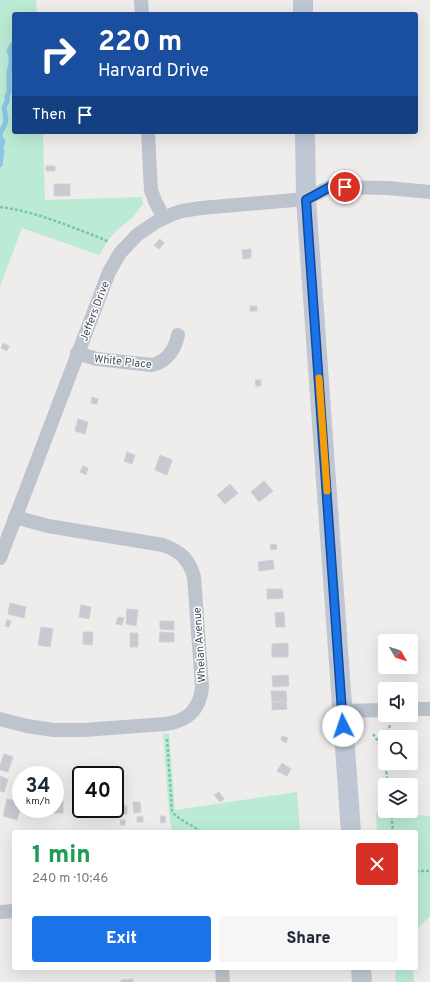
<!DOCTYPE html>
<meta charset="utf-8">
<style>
body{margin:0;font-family:Overpass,sans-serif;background:#f6f6f7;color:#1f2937;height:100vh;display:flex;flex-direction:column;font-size:15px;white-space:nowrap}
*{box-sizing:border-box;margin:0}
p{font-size:13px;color:#747a83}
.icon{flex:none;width:22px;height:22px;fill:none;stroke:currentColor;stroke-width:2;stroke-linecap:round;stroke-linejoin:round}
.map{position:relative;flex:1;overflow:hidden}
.panel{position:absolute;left:12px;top:830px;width:406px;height:140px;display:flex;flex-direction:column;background:#fff;border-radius:4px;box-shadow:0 4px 16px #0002}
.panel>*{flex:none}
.hud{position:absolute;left:12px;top:12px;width:406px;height:122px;border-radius:4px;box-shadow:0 4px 16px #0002;background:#1a4fa0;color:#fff;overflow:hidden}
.needle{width:26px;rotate:129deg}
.tools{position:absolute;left:378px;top:634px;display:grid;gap:8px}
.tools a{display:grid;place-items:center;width:40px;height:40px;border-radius:4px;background:#fff;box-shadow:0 4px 16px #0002;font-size:20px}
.speed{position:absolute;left:12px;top:766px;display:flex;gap:8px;font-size:20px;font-weight:700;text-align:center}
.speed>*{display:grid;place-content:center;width:52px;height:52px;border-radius:50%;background:#fff;box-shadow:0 4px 16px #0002;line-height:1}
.speed small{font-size:10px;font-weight:400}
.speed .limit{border:2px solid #111;border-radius:6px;background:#fff;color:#111}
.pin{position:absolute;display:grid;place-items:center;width:34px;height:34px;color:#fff;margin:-17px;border:2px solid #fff;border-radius:50%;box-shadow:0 1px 4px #0007}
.me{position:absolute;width:44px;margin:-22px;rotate:356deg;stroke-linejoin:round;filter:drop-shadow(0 0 3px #0008)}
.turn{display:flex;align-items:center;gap:14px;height:84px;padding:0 20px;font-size:18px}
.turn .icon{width:52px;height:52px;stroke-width:2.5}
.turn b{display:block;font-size:28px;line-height:34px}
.then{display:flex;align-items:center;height:38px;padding:0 20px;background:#0003;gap:8px;font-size:15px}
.round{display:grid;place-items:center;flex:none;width:42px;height:42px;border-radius:4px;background:#f6f6f7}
.overview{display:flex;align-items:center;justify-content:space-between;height:68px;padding:0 20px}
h1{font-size:24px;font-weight:800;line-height:30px;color:#1e9e55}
.button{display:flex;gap:8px;margin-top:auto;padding:8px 20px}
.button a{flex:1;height:46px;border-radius:4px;background:#1a73e8;color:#fff;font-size:16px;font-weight:800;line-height:46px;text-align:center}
.button a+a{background:#f6f6f7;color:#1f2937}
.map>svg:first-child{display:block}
.green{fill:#bbebd4}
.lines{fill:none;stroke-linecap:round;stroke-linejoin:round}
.stream{stroke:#8ac7e6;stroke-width:5}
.building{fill:#c9cad1;stroke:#d0d1d7}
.path{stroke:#76c7a9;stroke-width:2.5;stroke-dasharray:3 2;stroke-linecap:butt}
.street{stroke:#bdc4ce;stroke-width:14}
.secondary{stroke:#bfc7d4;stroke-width:20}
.route-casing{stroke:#114b97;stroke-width:10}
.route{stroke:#1a73e8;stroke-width:7}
.slow{stroke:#f59e0b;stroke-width:7}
.labels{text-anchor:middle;stroke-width:3;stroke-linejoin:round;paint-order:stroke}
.street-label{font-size:11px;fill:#454d58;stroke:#fff}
</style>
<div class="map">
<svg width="430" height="982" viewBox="0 0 430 982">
<rect width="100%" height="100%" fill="#efecec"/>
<path class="green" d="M0 0H36L37 14H14V132H43L45 200 142 197 143 204 133 217 117 230 109 239 99 255 22 228 0 286Z
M169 733 175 810 297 792 300 832H172L169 812 163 734Z
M376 812 430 816V916L416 930V832H377Z
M396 968H413L414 982H397L395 980Z"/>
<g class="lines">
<path class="stream" d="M0 165 2 151 1 147 3 141 0 137V133L4 126 6 120 4 107 7 101V96L9 92V72L11 64V55L9 51 12 45"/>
</g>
<path class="building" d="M46 166H55V171H46Z
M54 184H70V196H54Z
M160 239 164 243 159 249 154 245Z
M251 249V258L243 259 242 250Z
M250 306H257V311H250Z
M3 343 9 346 7 351 1 348Z
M255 380H261V386H256Z
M92 397 98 399 97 404 91 403Z
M78 419 88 422 85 434 75 431Z
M127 452 135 455 132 464 124 461Z
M160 455 172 460 167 475 155 470Z
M83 466 88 468 86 475 80 472Z
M264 481 273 491 259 502 251 492Z
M230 484 238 493 225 504 217 495Z
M276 544 277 549 271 550 270 545Z
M273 560 274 569 259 571 258 562Z
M267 589H282L283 598 267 599Z
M10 603 26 607 24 618 8 614Z
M81 605 91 607 89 619 79 617Z
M127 609 138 610 136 626 126 624Z
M284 612 285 627H276L275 613Z
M118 617 124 618 122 625 116 624Z
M7 620 11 621 9 627 5 626Z
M160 621H174V630L160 629Z
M41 627 53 629 50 647 38 645Z
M83 632H93L92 645 83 644Z
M160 632 174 633V642H159Z
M130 633H138V647H130Z
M288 643V657H272V644Z
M288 675 289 686 273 687 272 676Z
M271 691H286L287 702H272Z
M272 702H286L287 709 272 710Z
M282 736 288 738 286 743 281 740Z
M4 754 13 757 8 772 0 770V766Z
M282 763 291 769 287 776 277 771Z
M0 776 8 779 4 792 0 791Z
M219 792 224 799 220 802 214 795Z
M7 799 21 802V806L17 820 3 816Z
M55 801H63V813H53V809H55Z
M133 802H140L141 812 134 813Z
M121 806H127V814H121Z
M143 816V822H137V817Z
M160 816H165L166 822 161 823Z
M120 820H125V825H121Z
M133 979V982H121V980Z"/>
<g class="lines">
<path class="path" d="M0 207C25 210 48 218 72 227 84 232 97 236 109 242
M373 734C384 747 386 769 388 785
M167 739 172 811C176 819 193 825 201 832
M380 746 391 724
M391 811 393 832
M416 871H430"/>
<path class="street" d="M141 0 142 14
M148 132 151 190 155 201 164 218
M77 353 97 359 152 365C167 362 175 349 178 335
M0 558 109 272 120 253 137 235 156 222 173 214 182 211 201 208 306 199 330 187 388 188 430 192
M411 709H430
M342 711 385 710
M0 719 27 726 54 730H84L165 724C188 721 200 709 202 687L194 577C189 559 180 551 163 545L48 526 15 517
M0 912 14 911
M222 968 223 982"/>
<path class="secondary" d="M303 0V14
M305 132 306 199 351 832
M361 968 362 982"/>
</g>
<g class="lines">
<g class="route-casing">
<path id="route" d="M343 726 306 200 330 187H345"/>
</g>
<use href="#route" class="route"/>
<path class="slow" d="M319 378 327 491"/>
</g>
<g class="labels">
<g class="street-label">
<text transform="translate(94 311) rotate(-69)" y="4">Jeffers Drive</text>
<text transform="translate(123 361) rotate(6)" y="4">White Place</text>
<text transform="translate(199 645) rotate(-94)" y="4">Whelan Avenue</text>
</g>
</g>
</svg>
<div class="tools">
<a><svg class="needle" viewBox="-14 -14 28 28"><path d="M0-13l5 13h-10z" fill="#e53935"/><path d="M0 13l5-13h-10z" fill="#747a83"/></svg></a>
<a><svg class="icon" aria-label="sound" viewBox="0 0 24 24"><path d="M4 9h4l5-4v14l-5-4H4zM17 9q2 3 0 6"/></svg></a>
<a><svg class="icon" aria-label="search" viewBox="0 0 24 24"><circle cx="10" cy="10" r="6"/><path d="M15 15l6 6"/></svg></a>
<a><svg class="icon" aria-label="layers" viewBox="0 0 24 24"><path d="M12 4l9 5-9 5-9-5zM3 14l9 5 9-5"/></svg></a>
</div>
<div class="speed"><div>34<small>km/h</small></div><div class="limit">40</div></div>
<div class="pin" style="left:345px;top:187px;background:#d93025"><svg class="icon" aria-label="arrive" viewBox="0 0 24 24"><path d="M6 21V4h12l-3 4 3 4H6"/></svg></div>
<svg class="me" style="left:343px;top:726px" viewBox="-20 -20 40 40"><circle r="19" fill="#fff"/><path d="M0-13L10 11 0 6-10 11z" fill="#1a73e8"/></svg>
<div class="hud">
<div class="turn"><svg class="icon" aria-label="right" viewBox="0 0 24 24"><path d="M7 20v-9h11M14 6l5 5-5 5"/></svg><div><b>220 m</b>Harvard Drive</div></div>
<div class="then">Then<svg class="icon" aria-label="arrive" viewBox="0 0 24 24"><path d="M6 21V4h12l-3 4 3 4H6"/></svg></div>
</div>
<section class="panel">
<div class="overview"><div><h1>1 min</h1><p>240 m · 10:46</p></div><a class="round" style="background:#d93025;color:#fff"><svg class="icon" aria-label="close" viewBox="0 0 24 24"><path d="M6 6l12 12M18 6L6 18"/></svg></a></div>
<div class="button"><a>Exit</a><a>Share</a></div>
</section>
</div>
